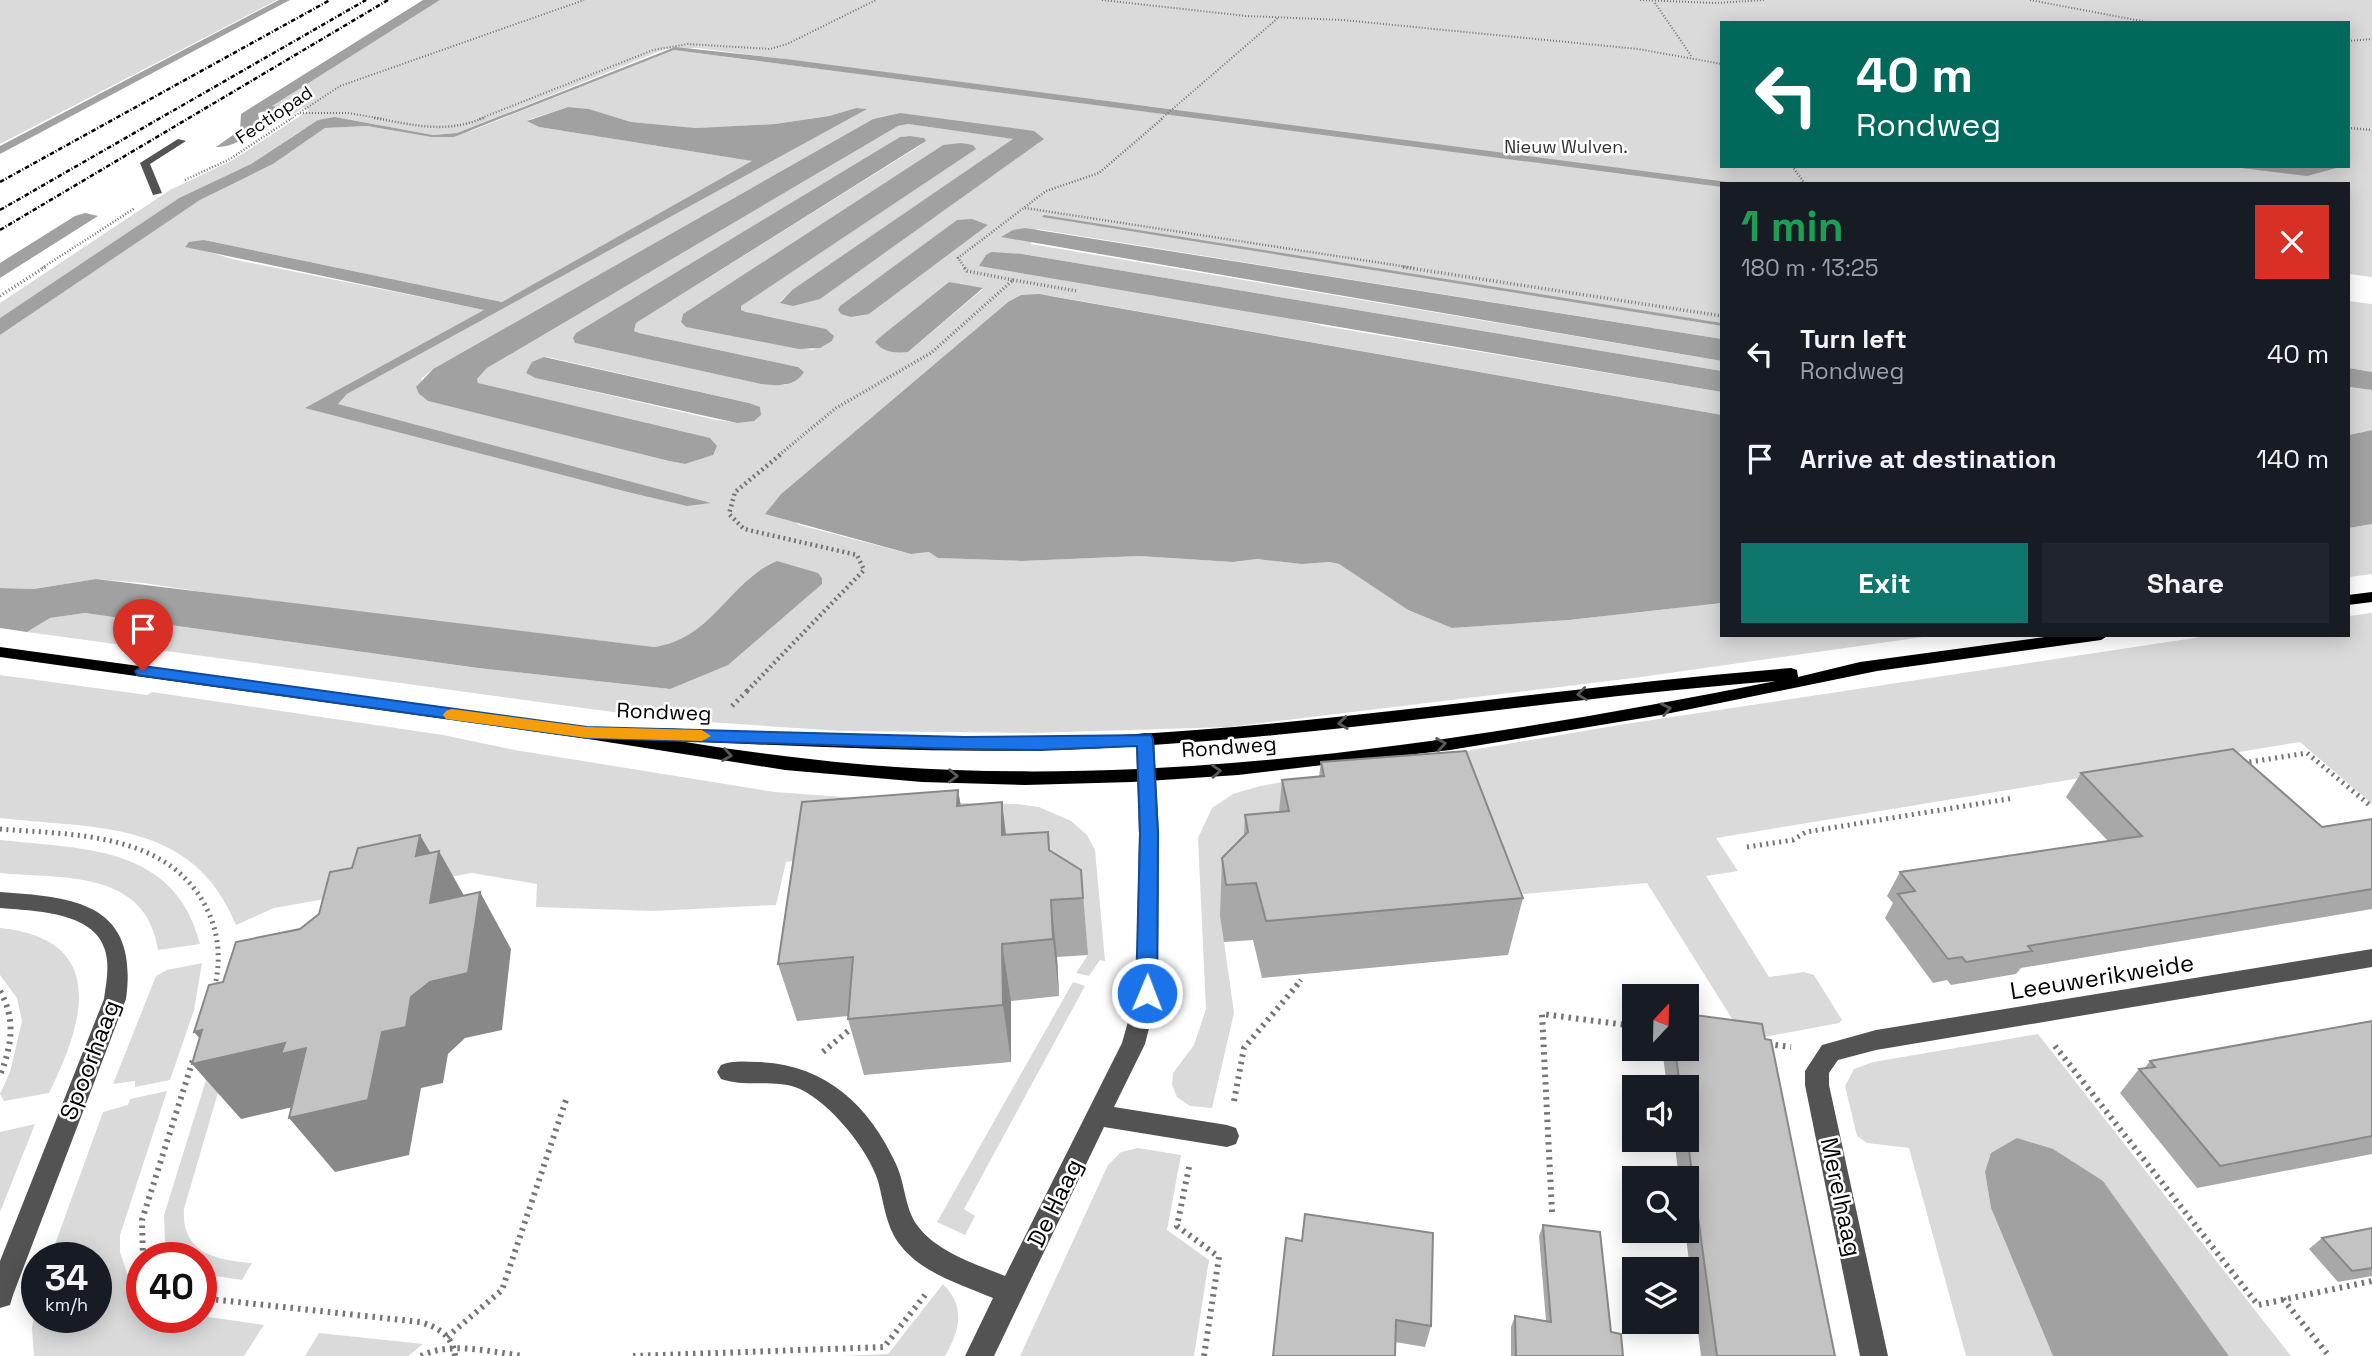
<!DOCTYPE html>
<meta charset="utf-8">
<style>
body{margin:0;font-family:"Space Grotesk",sans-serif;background:#20242c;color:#f1f3f6;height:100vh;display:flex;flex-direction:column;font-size:26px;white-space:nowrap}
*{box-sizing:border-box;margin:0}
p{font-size:23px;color:#9ea1a6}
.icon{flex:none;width:38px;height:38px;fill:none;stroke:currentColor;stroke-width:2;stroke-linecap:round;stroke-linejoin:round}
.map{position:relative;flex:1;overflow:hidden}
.drawer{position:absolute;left:1720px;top:182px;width:630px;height:455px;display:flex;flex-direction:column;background:#171b24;border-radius:0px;box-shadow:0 4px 18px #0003}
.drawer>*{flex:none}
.hud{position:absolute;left:1720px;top:21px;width:630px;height:147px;border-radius:0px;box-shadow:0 4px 18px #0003;background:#00695c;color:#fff;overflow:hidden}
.needle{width:46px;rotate:22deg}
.fabs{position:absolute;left:1622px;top:984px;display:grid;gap:14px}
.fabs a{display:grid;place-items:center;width:77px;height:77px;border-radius:0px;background:#171b24;box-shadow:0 4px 18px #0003;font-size:35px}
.speed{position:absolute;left:21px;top:1242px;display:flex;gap:14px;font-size:35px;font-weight:700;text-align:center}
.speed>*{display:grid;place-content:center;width:91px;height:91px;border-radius:50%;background:#171b24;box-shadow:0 4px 18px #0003;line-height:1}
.speed small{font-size:18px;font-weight:400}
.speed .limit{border:10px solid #d22;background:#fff;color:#111}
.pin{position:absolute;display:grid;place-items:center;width:60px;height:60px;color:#fff;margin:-72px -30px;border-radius:50% 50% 50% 0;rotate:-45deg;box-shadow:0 0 7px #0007}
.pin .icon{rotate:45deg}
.me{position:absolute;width:77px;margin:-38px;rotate:1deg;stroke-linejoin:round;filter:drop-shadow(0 0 5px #0008)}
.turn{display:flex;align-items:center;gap:24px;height:147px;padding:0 21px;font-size:32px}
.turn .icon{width:91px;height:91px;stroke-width:2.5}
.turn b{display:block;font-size:49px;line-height:60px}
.round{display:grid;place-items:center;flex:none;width:74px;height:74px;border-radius:0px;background:#20242c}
.headline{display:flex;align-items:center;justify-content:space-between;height:119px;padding:0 21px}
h1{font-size:42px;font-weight:700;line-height:52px;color:#1e9e55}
.primary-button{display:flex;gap:14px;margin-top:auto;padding:14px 21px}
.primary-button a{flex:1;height:80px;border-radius:0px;background:#0f766e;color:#fff;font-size:28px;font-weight:700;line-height:80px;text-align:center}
.primary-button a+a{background:#20242c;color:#f1f3f6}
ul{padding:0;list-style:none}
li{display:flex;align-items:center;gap:21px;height:105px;padding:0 21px}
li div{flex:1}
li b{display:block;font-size:26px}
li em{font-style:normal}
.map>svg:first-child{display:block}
.green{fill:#dadada;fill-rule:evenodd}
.water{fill:#a1a1a1}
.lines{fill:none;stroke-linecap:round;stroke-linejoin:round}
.path-far5{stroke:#757575;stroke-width:2;stroke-dasharray:1 2;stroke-linecap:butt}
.path-far4{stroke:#757575;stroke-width:2.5;stroke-dasharray:1 2;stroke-linecap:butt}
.path-far3{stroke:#757575;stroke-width:3.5;stroke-dasharray:1 2.5;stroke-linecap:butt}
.path-far2{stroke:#757575;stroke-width:4.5;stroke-dasharray:2 3.5;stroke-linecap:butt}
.path-far1{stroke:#757575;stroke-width:5;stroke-dasharray:2 4.5;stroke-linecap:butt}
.path{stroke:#757575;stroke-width:6;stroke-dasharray:2.5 5;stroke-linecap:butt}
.minor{fill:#535353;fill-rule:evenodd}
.major{fill:#000;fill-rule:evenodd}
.rail{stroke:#000;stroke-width:2.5;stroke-dasharray:4.5 2 1 2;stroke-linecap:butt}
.wall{fill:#a8a8a8}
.shaded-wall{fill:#888}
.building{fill:#c3c3c3;stroke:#888;stroke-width:2}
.oneway{stroke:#595959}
.route{fill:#1a73e8;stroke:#114b97;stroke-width:2}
.slow{fill:#f59e0b}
.labels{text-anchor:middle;stroke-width:5;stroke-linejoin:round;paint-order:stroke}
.far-street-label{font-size:18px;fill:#000;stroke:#fff}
.far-park-label{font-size:18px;fill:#313131;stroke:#fff}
.street-label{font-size:21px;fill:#000;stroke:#fff}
.near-street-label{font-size:24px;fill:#000;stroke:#fff}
</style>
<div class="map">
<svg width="2372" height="1356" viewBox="0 0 2372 1356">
<rect width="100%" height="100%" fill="#fff"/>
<path class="green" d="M0 0H277L0 144Z
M440 0H2372V277L2349 274 2348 184H1722V323L1423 277 1722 326V339L1037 229 1031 244 1722 361V371L1022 254 1323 326 1722 392V415L1052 296 1021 295 1008 302 781 494 766 514 792 519 799 525 911 554 929 552 939 558 1022 561 1139 556 1233 562 1257 559 1303 564 1329 562 1339 564 1408 610 1452 628 1569 620 1722 603V635H1937L1634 678 1229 727 1033 733 841 731 664 719 27 632 50 618 85 613 478 668 670 689 777 561C729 581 714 639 654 647L258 600 143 583 96 579 34 589 0 588V335L200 200 273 164 325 128 367 126 431 137 471 131 674 50 1173 115 1177 110 698 48 665 49 457 133 433 135 335 117 299 132 251 164 179 198 0 318V303L170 190 233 160 309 110 302 108 295 113H284L289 109 271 106ZM1722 23H2348V166H1722ZM568 107 589 109 631 122 696 128 775 124 829 116 856 108 866 109 347 394 338 404 687 506 307 408 485 310 236 260 185 245 204 240 502 302 753 161 539 127 528 120ZM900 113 1039 143 780 302 792 290 1014 139 908 124 898 126 487 368 477 379 478 383 712 455 685 464 669 461 428 401 419 394 422 378 433 369 873 119ZM910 136 924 138 921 145 636 323 634 331 639 333 798 367 786 385 761 384 576 343 900 137ZM943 145 741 306V310L832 341 812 350 681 321 683 314ZM957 220 988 225 869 314 838 310ZM949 282 983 289 908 352 880 337ZM544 357 552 358 749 403 737 423 712 419 535 378 526 373Z
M2348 301 2372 304V372L2349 368Z
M2348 387 2372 390V430L2349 435Z
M2372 524V574L2349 577V528Z
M2372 613V804L2300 742 1716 838 1738 871 1706 876 1769 977 1804 972 1814 975 1842 1020 1839 1023 1764 1037 1741 1033 1647 883 1523 894 1485 805 1224 942 1234 1013 1212 1108 1190 1106 1177 1097 1172 1085 1173 1073 1194 1045 1206 1009 1198 838 1212 808 1233 794 1260 786 1619 725 2214 635H2348L2349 616Z
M0 675 147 695 152 692 443 735 515 750 775 792 910 802 1017 804 1039 807 1071 821 1087 835 1095 850 1105 961 1100 960 1089 976 1076 973 1088 955 820 858 786 862 776 905 654 911 536 907 537 884 472 873 274 908 236 925C193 819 96 829 0 818Z
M0 840C83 849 175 845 200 944L158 950C146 869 63 879 0 873Z
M0 928C108 939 85 1021 49 1093L4 1101 0 1094 10 1072 22 1021 17 998 0 975Z
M259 952 184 1209C181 1253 216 1260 252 1263L242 1280 201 1274V1258H175L165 1242 164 1215 229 1006Z
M202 963 194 1010 170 1080 135 1087V1081L113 1084 156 976 167 970Z
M1073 982 1085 986 964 1209 975 1216 965 1235 937 1222Z
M2038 1034 2291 1356H2229L2103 1181 1985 1172 1991 1208 2053 1356H1966L1909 1148 1867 1143 1857 1136 1845 1086 1854 1069 1873 1062Z
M167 1091 120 1235V1252L127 1273 142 1295V1318L201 1316 264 1325 244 1356H34L32 1328 37 1297V1318H96V1258H50L103 1112 128 1105 130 1099Z
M35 1124 0 1212V1132Z
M1138 1148 1181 1155 1167 1230 1209 1260 1194 1356H1020L1108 1165 1121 1152Z
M943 1284C966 1307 960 1330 945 1356H840L888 1354Z
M319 1333 423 1344 408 1356H305Z"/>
<path class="water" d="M279 0H290L0 154V146Z
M423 0H440L272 106 290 109C280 115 269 109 258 113L260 125C248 137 233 148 216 147L240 130 241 114Z
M675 47 786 59 1743 184H1722V187L674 50 454 137H431L367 126 325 128 273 164 200 200 0 335V318L179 198 251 164 318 120 335 117 433 135 457 133Z
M568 107 589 109 631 122 696 128 775 124 829 116 856 108 867 109 347 394 338 404 711 503 687 506 628 492 305 408 484 310 185 247 189 242 204 240 502 302 752 161 539 127 527 121Z
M900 113 1034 131 1044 139 820 299 793 306 780 303 792 290 1013 139 908 124 898 126 487 368 477 379 478 383 710 438 717 446 713 455 685 464 669 461 428 401 419 394 416 387 433 369 873 119Z
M910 136 924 138 926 141 636 323 634 331 639 333 798 367 804 372C795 387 777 386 761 384L575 343 573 338 576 333 900 137Z
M961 143 973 145 976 149 741 306V310L746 312 826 329 834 336 832 341 820 348 799 349 686 327 681 322 683 314 943 145Z
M2225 166H2344L2307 176Z
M85 213 98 216 0 278V263L75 216Z
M1044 215 1722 323V326L1042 217Z
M972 219 988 225 869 314 851 317 841 314 838 310 840 306 957 220Z
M1025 228 1722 339V361L1001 237 1013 230Z
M991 252 1022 254 1722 371V392L979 266 986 255Z
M949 282 983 288 908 352C895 353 884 353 875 342L880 337Z
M1039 294 1722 415V603L1569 620 1452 628 1408 610 1339 564 1329 562 1302 564 1257 559 1233 562 1139 556 1022 561 938 558 929 552 911 554 765 514 781 494 1008 302 1021 295Z
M544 357 749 403 760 407 761 415 754 421 737 423 535 378 526 373 532 362Z
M2349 368 2372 372V390L2349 387Z
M2372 430V524L2349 528V435Z
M777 561 818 573 822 578V584L728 665 670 689 478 668 85 613 50 618 27 632 0 628V588L34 589 96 579 654 647C713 639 728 582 777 561Z
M2017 1138 2053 1149 2103 1181 2229 1356H2053L1991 1208 1985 1172 1991 1153Z"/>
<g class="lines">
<path class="path-far5" d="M1102 0 1246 16 1343 20 1638 49 1722 64
M1640 0 1716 3 1764 0
M2030 0 2152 23
M1655 3 1692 57
M2348 41 2372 39
M300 113H348L384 119
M290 119 340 86 584 0
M479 119 653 50 688 44 770 49 787 44 876 0
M1161 119 1278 18"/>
<path class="path-far4" d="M374 118C416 125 443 134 484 118
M2348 128 2372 130
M1792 166 1805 184
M185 180 230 159 292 118
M1025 208 1414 268
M42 268 135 208
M965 268 958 258 1046 191 1099 173 1163 118"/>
<path class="path-far3" d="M1403 267 1722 316
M1013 280 1077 291
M0 296 45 267
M779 455 836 408 931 353 1013 280 967 271 964 267"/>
<path class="path-far2" d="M747 691 864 570 857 555 744 529 729 514 735 492 781 454"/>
<path class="path-far1" d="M732 706 749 689
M2243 763 2307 753 2372 807
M0 829C74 835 167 832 206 907 219 933 221 958 215 986
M1747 847 1793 840 1806 832 2014 798
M1296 986 1301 980"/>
<path class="path" d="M214 988 215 984
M0 991C16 1019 12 1046 0 1075
M1768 1044 1791 1047
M2055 1046 2258 1305 2372 1281
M823 1052 854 1026
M1234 1101 1244 1048 1298 984
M1189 1167 1177 1226 1219 1257 1204 1356
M1552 1212 1542 1014 1634 1026
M143 1258 142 1220 193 1060
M201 1298 420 1322C438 1327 453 1336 455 1356
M2283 1299 2329 1356
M447 1337 502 1290 567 1097
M421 1356C450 1341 492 1352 523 1356
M633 1356 884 1347 925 1295"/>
<path class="minor" d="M178 139 186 141 150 164 162 193 153 195 140 163Z
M1145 733 1152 734 1154 739 1159 834 1158 993 1145 1044 1114 1107 1227 1125 1236 1128 1239 1136 1236 1144 1227 1147 1104 1127 994 1356H965L993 1298C962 1285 922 1273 901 1246 886 1228 884 1203 878 1181 868 1149 830 1103 800 1089 775 1078 746 1088 721 1079L717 1072 721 1065C733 1060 745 1062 758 1062 825 1064 869 1105 896 1164 905 1183 905 1209 917 1225 936 1252 976 1264 1005 1276L1122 1043 1136 993 1139 834 1136 739 1138 734Z
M0 892C77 897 139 904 126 999L13 1295 10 1305 0 1308V1261L104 999C106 983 110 967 105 950 94 911 32 911 0 908Z
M2372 949V967L1876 1050 1838 1060 1829 1073V1085L1888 1356H1860L1805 1085V1071L1822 1045 1876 1030Z"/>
<path class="major" d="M2372 592V602L2348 605V595Z
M2060 635H2109L2101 640 1877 671 1661 715 1450 750 1238 775 1132 782 1025 785 922 782 785 770 582 738 0 657V647L649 736 651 730 657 728C811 733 966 743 1120 735 1344 723 1567 686 1791 668L1797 670 1798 677 1860 662ZM1776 681C1507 734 1231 780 955 770 863 767 771 756 679 741 827 747 974 756 1122 747 1341 735 1557 698 1776 681Z"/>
<path class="rail" d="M0 182 330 0
M0 210 366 0
M0 230 388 0"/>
</g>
<path class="wall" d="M1321 762 1523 898 1508 955 1262 978 1253 940 1224 942 1220 916 1222 858 1244 836 1245 815 1279 812 1282 780 1319 777Z
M2081 773 2322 827 2372 819V909L2021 968 2016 974 1951 985 1947 980 1933 983 1885 918 1893 903 1887 896 1900 872 2108 841 2066 797Z
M958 790 961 806 1006 835 1050 851 1081 870 1088 955 1057 957 1059 996 1011 1001V1062L864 1075 848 1019V1016L797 1021 778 964Z
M2372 1021V1154L2197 1188 2120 1093 2139 1069H2144L2150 1061Z
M1662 1048H1687L1835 1356H1701L1685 1230H1687V1178H1679L1674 1139H1687V1087H1667Z
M1543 1225 1611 1332 1623 1356H1511V1327L1515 1316 1546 1321 1539 1236Z
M2372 1228V1276L2338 1282 2309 1249 2322 1238Z
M1301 1241 1431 1326 1425 1347 1395 1342Z"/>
<path class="shaded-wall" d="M958 790 967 847 957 806Z
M1002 802 1009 859 1002 835Z
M420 835 437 864 439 851 471 908 430 903 416 856Z
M480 892 511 949 502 1030 465 1038 448 1054 443 1083 421 1088 409 1155 335 1172 289 1118 319 1101 241 1119 192 1064 217 1058 194 1032 202 1030 285 1043 411 997Z
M1051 900 1057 957 1059 996 1053 939Z
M1002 944 1011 1001V1062L1003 1005Z"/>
<path class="building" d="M2233 749 2322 827 2372 819V889L2028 946 2032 951 1966 962 1962 957 1948 959 1898 894 1915 891 1900 872 2142 836 2081 773Z
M1466 751 1523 898 1266 921 1256 883 1226 885 1222 858 1248 832 1245 815 1289 811 1282 780 1324 776 1321 762Z
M958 790 957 806 1002 802V835L1048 832 1049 850 1081 870 1083 898 1051 900 1053 939 1002 944 1003 1005 848 1019 853 957 778 964 802 802Z
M420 835 416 856 439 851 430 903 480 892 468 973 430 982 411 997 406 1027 382 1032 368 1100 289 1118 306 1048 281 1054 285 1043 192 1064 202 1030 194 1032 209 985 223 982 236 942 300 929 319 914 330 872 352 868 358 848Z
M1687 1014 1762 1024 1765 1039 1771 1040 1835 1356H1717L1687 1136V1087H1680L1675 1048H1687Z
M2372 1021V1136L2220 1166 2139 1069 2155 1067 2150 1061Z
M1305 1214 1433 1233 1431 1326 1396 1320 1395 1356H1273L1286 1238 1302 1241Z
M1543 1225 1600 1232 1611 1332 1621 1334 1623 1356H1516L1515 1316 1551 1322Z
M2372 1228V1268L2352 1271 2322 1238Z"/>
<defs><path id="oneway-chevron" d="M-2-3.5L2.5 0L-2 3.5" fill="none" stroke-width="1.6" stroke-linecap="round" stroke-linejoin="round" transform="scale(1.75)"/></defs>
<g class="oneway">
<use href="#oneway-chevron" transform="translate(1582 694) rotate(173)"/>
<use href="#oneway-chevron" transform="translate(1666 709) rotate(-11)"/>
<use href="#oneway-chevron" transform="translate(1343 723) rotate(173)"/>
<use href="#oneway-chevron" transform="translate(1441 744) rotate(-9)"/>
<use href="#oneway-chevron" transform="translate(727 755) rotate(9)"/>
<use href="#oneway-chevron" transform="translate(1216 771) rotate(-4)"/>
<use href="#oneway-chevron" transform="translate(953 776) rotate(2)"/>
</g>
<path class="route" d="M143 666 587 727 964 737 1151 735 1153 739 1158 834 1157 993 1154 999 1147 1002 1139 999 1136 993 1140 834 1137 746 1040 750 964 749 587 738 137 675 135 671Z"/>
<path class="slow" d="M452 709 587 727 702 730 711 736 702 741 587 738 446 719 443 715 446 711Z"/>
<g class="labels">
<g class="far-street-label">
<text transform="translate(274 115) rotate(-34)" y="6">Fectiopad</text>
</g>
<g class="far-park-label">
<text x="1566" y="153">Nieuw Wulven.</text>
</g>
<g class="street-label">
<text transform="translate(664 712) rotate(2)" y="7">Rondweg</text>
<text transform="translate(1229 747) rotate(-4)" y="7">Rondweg</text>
</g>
<g class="near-street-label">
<text transform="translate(2102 977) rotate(-9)" y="8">Leeuwerikweide</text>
<text transform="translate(90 1060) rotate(-69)" y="8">Spoorhaag</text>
<text transform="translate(1841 1197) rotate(78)" y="8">Merelhaag</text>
<text transform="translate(1055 1203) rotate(-64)" y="8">De Haag</text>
</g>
</g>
</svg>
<div class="fabs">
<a><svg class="needle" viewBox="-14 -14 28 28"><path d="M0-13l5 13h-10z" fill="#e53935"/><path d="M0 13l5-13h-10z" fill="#9ea1a6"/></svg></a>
<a><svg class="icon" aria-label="sound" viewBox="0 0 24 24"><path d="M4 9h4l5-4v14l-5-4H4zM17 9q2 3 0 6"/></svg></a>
<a><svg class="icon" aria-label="search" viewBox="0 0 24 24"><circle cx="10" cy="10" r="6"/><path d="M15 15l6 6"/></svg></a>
<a><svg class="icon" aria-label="layers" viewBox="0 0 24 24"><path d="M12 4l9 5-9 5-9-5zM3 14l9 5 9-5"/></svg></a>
</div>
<div class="speed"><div>34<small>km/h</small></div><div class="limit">40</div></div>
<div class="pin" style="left:143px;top:671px;background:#d93025"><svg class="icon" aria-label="arrive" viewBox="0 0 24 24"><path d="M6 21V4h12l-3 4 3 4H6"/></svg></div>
<svg class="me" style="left:1147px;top:993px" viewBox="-20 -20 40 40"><circle r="17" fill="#1a73e8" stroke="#fff" stroke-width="3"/><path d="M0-11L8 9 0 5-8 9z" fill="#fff"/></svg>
<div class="hud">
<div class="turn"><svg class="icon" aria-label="left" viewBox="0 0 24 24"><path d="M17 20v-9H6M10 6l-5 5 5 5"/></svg><div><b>40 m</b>Rondweg</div></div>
</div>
<section class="drawer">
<div class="headline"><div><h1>1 min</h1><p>180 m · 13:25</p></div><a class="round" style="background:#d93025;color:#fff"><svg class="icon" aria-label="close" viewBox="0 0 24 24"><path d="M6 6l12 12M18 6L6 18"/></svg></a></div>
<ul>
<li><svg class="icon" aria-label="left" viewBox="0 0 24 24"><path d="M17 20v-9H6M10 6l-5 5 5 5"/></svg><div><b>Turn left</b><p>Rondweg</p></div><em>40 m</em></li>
<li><svg class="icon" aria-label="arrive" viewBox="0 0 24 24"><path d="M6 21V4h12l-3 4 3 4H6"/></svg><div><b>Arrive at destination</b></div><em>140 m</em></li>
</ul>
<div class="primary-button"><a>Exit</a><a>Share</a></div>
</section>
</div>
